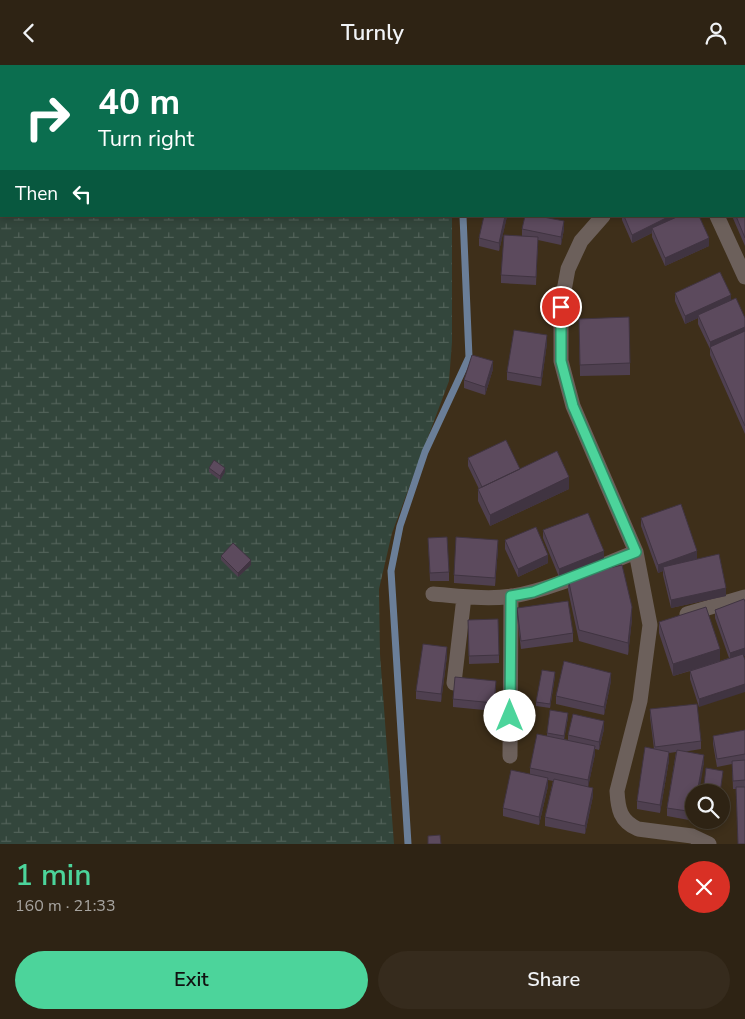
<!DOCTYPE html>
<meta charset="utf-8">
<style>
body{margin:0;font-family:"Nunito Sans",sans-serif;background:#362b1d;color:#f1f3f6;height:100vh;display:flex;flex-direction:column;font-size:19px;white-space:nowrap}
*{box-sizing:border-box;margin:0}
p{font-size:16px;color:#a7a4a0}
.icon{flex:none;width:28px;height:28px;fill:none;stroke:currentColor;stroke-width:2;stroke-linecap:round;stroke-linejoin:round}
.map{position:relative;height:779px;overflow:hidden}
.drawer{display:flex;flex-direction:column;background:#2e2314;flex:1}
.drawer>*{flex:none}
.banner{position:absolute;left:0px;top:0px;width:745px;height:152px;box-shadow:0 2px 8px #0003,0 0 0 1px #494034;background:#0b6e4f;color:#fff;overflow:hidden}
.controls{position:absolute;left:685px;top:719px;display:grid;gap:10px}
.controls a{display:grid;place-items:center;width:45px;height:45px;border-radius:50%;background:#2e2314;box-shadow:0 2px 8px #0003,0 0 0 1px #494034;font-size:25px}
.pin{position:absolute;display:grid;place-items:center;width:42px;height:42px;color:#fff;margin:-21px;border:2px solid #fff;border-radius:50%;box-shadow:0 1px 5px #0007}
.me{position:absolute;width:55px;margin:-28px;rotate:0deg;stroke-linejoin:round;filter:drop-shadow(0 0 4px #0008)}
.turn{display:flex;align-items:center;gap:18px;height:105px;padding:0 15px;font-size:22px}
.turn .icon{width:65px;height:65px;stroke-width:2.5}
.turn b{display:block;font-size:35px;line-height:42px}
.then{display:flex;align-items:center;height:48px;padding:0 15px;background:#0003;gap:10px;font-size:19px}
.round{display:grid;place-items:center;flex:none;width:52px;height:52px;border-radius:26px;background:#362b1d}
.overview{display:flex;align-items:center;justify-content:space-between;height:85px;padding:0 15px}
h1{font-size:30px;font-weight:600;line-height:38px;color:#4cd49b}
.button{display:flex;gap:10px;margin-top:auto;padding:10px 15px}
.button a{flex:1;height:58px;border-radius:30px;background:#4cd49b;color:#111;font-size:20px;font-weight:600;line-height:58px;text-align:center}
.button a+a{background:#362b1d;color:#f1f3f6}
header{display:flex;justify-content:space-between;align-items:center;height:65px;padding:0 15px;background:#2e2314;font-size:22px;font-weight:600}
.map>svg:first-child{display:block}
.wetland{fill:url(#wetland-marsh)}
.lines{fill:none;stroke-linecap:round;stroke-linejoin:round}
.stream{stroke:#6a7e98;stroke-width:7}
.minor{stroke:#6c605b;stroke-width:15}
.wall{fill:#4f4050}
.shaded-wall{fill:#403441}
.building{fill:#5c4a5d;stroke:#403441}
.route-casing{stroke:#318a65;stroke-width:12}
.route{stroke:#4cd49b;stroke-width:9}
</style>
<header><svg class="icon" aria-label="back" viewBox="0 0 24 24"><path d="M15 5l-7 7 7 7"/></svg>Turnly<svg class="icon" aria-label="person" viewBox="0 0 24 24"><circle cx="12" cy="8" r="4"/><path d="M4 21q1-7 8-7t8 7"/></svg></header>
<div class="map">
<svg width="745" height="779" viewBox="0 0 745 779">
<defs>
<pattern id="wetland-marsh" width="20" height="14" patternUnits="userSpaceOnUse" patternTransform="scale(1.25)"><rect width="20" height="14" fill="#33463c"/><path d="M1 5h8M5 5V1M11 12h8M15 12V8" fill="none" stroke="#516158"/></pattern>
</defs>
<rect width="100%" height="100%" fill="#3e2f1a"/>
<path class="wetland" d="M0 0H466L1 1V151H452V277L449 316 392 468 379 524 380 589 394 779H0Z"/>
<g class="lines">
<path class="stream" d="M491 1 492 0
M408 779 391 506 400 461 425 387 469 292 463 151"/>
<path class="minor" d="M672 0 673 1
M744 76 745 75
M603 151 581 176 568 204 561 242V296L573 341 636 487 650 560 640 636 617 726C618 744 620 756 638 764L692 771 709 779
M717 151 745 212
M433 529C459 531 488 535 513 531 555 524 596 502 636 487
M687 549 745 532
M454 618 464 532
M510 691 511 531"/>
</g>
<path class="wall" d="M613 0H667V1H614Z
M745 115V181L732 151H744Z
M507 151 499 186 479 181V173Z
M622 151H699L709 181 665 201 652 172V168L632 178 622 155Z
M522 164H564L561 180 538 175 536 220 501 218V210L522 171Z
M675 228 731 236 745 253V369L710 290V284L698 259V253L685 259 675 236Z
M579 254 630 298V310L580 311Z
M547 278 541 321 507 315V307Z
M493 304 485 330 464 323V315Z
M468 393 520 404 569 424 490 461 478 436V424H479L468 401Z
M209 403 225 407 220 415 209 407Z
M641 453 697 494 726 531 671 543 663 510V506L658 508 641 461Z
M543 465 604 495 559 512 543 473Z
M428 473 449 507V516H430Z
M505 475 548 498 518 512 505 484Z
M498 483 495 521 454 518V510Z
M221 491 251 500 238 512 221 495Z
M568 513 632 554 628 590 579 576 568 525Z
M745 537V591H744L699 642 690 614V606L673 611 659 568V557L720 596 729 593 715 553V545Z
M517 543 573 568V577L521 584 517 552Z
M468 555 499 590V598L469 599Z
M447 591 441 637 416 634V626Z
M555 611 550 643 536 641V637Z
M611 616 604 650 556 639V631Z
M496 624 494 646 453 642V634Z
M650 644 701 676V684L683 687 704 698 694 728V756L667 751V743L676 687 669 688V695L660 748 637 744V736L654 684 650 652Z
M568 652 564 674 568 675V670L604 664 599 685 595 684V689L588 722 593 731 585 769 545 761V752L553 716 548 715V721L539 760 503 751V743L530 709V703L547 671V668Z
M745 665V779L736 724H733L732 699 717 702 713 679V671Z"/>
<path class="shaded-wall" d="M505 151H507V152L499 186V178Z
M670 151H684L652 163V168L632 178V170Z
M564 156V164L561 180V172Z
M709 173V181L665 201V193Z
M731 230V238L698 250V253L685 259V251Z
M745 262V270L710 283V277Z
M547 270V278L541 321V313Z
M493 296V304L485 330V322Z
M225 403V407L220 415V411Z
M569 412V424L490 461V450Z
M498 475V483L495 521V513Z
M604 486V495L559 512V504Z
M697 486V494L663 502V506L658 508V500Z
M548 490V498L518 512V504Z
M251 495V500L238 512V508Z
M726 523V531L671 543V535Z
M632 542V554L628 590V578Z
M447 582V591L441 637V629Z
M745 583V591L730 596V588Z
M720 584V596L673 611V599Z
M555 607V611L550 643V639Z
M611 608V616L604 650V642Z
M745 619V627L699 642V634Z
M568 648V652L564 676V671Z
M604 656V664L599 685V677Z
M595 681V689L588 723V715Z
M669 687V695L660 748V740Z
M704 690V698L699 728H697Z
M548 713V721L539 760V752Z
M593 723V731L585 769V761Z"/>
<path class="building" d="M620 0H666L664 1H621Z
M695 0H742L740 1H696Z
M744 115H745V173L736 151H744Z
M484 151H505L499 178 479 173Z
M525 151H538L564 156 561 172 522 164Z
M624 151H670L632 170Z
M679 151H699L709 173 665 193 652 163Z
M504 170 538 172 536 212 501 210Z
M720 207 731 230 685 251 675 228Z
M736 233 745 253V262L710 277 698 250Z
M629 252 630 298 580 300 579 254Z
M514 265 547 270 541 313 507 307Z
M745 266V361L710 282Z
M472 290 493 296 485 322 464 315Z
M506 375 520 404 482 422 468 393Z
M557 386 569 412 490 450 478 424Z
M214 395 225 403 220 411 209 403Z
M681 439 697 486 658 500 641 453Z
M588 448 604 486 559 504 543 465Z
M536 462 548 490 518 504 505 475Z
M447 472 449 507 430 508 428 473Z
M456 472 498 475 495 513 454 510Z
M233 478 251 495 238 508 221 491Z
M719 489 726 523 671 535 663 502Z
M622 500 632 542 628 578 579 565 568 513Z
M744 534 745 537V583L730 588 715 545Z
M568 536 573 568 521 576 517 543Z
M706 542 720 584 673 599 659 557Z
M498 554 499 590 469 591 468 555Z
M423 579 447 582 441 629 416 626Z
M743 589 745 595V619L699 634 690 606Z
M564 596 611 608 604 642 556 631Z
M542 605 555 607 550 639 536 637Z
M455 612 496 616 494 638 453 634Z
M697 639 701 676 655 682 650 644Z
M550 645 568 648 564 671 547 668Z
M573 649 604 656 599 677 568 670Z
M745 665V689L717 694 713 671Z
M537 669 595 681 588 715 530 703Z
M645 682 669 687 660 740 637 736Z
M677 685 704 690 697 728H694V747L667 743Z
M745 695V715L733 716 732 696Z
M706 703 723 706 720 728H703Z
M511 705 548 713 539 752 503 743Z
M554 714 593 723 585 761 545 752Z
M736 722H745V779H738Z
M440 770 441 779H428V771Z"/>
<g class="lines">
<g class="route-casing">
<path id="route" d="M510 651 511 531 533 527 636 487 573 341 561 296V242"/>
</g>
<use href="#route" class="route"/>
</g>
</svg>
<div class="controls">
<a><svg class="icon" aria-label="search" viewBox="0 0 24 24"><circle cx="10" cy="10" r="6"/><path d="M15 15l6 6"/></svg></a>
</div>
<div class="pin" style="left:561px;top:242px;background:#d93025"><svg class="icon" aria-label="arrive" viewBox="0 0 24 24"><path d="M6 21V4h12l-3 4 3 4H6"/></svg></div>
<svg class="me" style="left:510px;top:651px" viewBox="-20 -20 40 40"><circle r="19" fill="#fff"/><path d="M0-13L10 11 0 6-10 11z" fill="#4cd49b"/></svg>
<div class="banner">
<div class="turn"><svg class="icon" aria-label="right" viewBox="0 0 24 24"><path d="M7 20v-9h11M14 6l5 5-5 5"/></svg><div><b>40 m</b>Turn right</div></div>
<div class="then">Then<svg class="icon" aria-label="left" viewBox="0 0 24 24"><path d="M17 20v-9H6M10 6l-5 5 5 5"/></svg></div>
</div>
</div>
<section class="drawer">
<div class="overview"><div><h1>1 min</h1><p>160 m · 21:33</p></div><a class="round" style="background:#d93025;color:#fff"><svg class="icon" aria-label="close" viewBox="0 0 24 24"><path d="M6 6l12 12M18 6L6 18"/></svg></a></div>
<div class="button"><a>Exit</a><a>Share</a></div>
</section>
